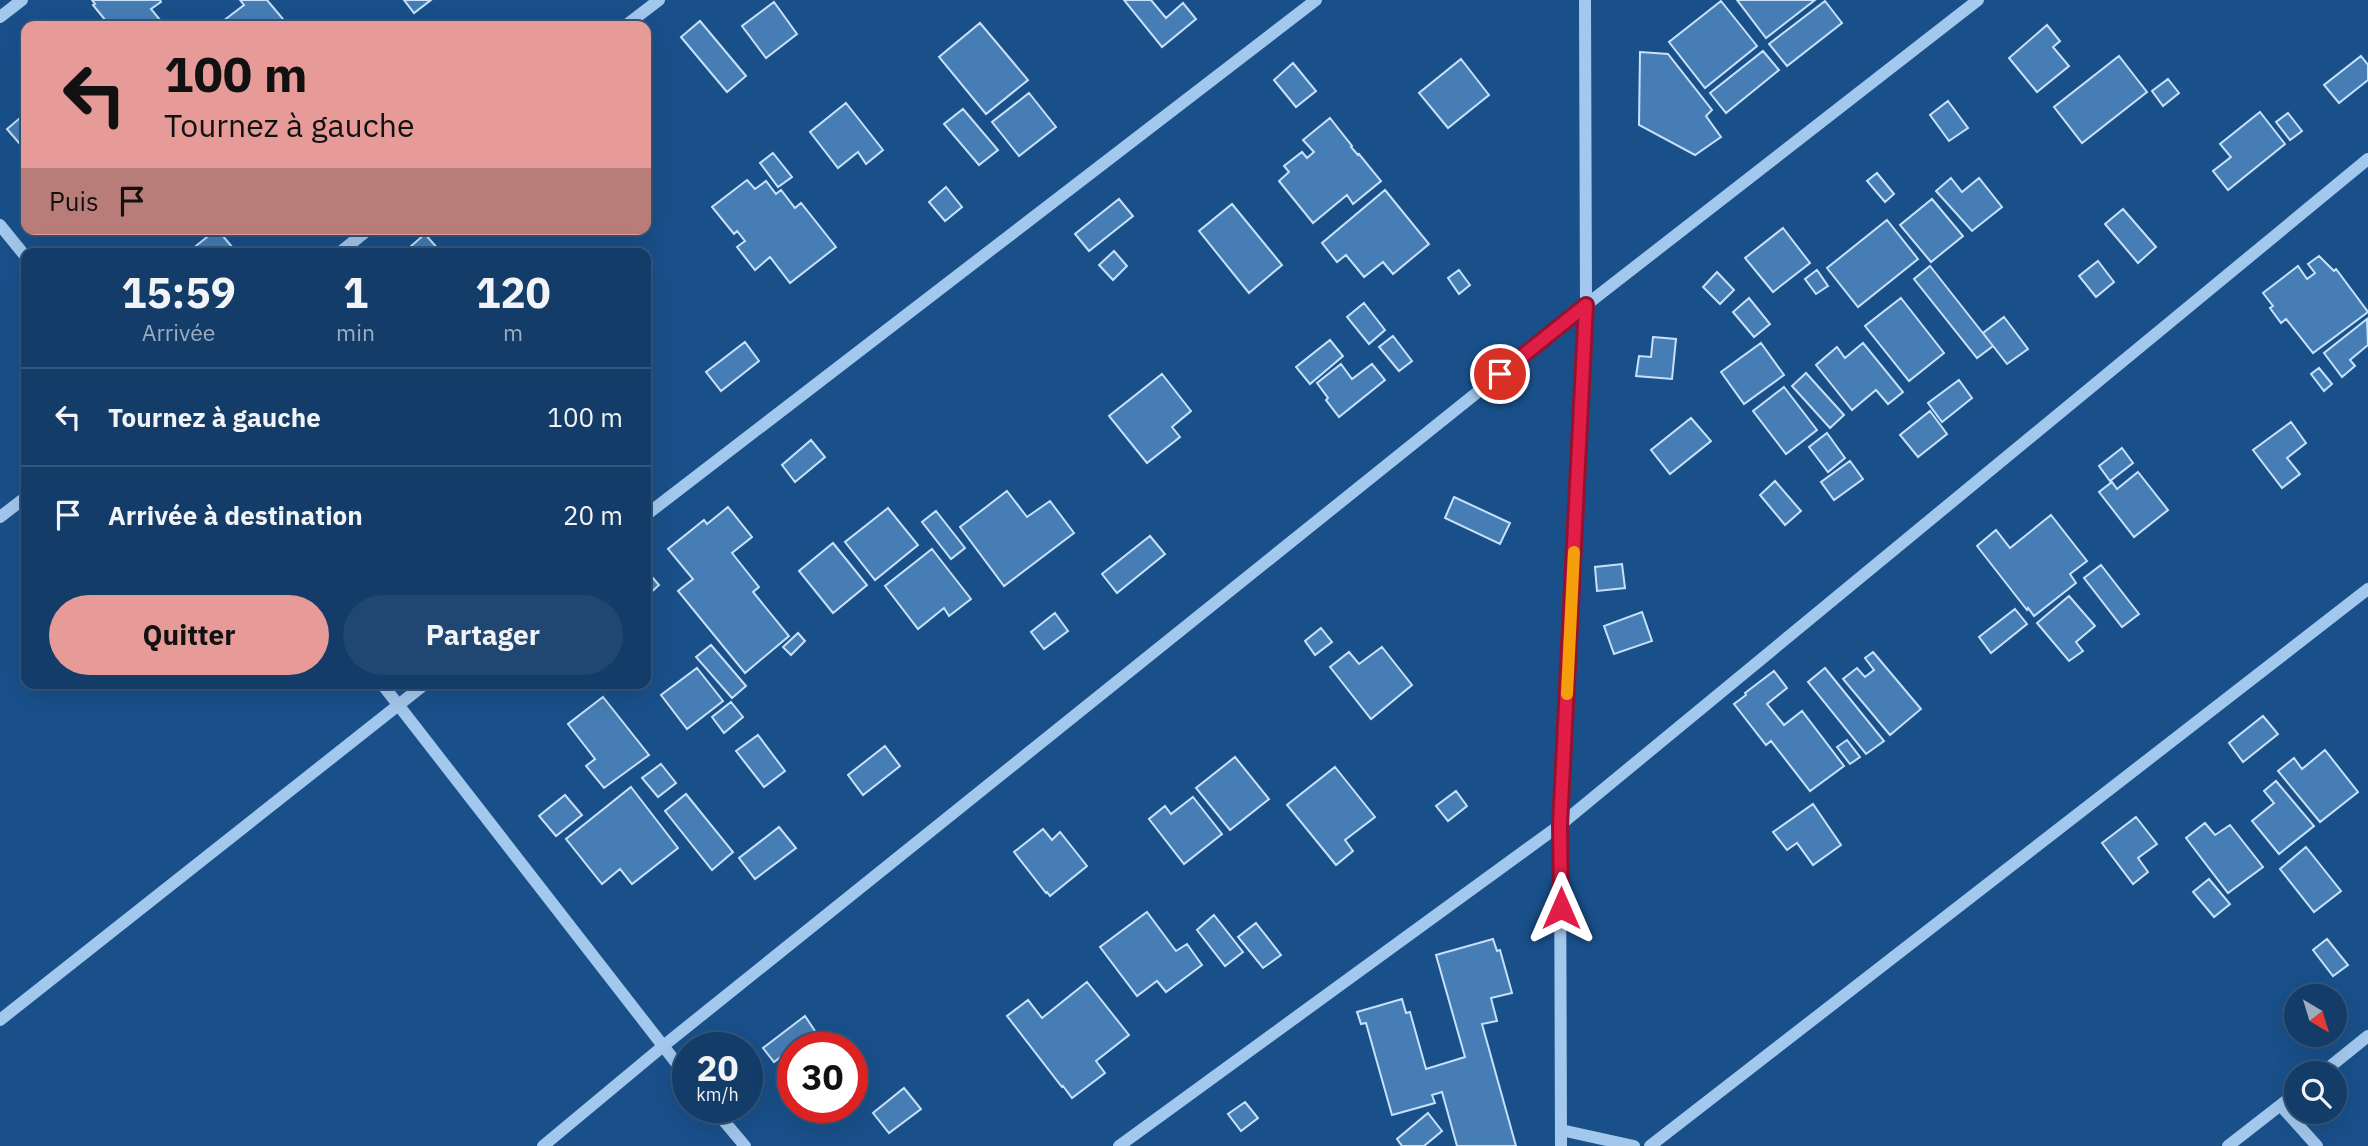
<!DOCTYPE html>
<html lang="fr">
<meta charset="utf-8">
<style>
body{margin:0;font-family:"IBM Plex Sans",sans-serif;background:#204771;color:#f1f3f6;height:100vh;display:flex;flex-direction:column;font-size:26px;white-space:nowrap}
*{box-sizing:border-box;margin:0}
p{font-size:23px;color:#9dadc0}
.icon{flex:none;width:38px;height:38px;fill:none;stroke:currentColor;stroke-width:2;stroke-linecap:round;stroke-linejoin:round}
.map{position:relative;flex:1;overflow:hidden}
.drawer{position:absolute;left:21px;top:248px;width:630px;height:441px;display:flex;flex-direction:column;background:#133c68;border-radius:14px;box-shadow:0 7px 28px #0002,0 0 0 2px #32567c}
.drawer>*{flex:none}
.hud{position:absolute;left:21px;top:21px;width:630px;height:214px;border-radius:14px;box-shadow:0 7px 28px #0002,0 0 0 2px #32567c;background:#e69b98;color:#111;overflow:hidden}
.needle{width:46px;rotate:142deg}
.fabs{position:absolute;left:2284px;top:984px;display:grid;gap:14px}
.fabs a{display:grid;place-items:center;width:63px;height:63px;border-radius:50%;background:#133c68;box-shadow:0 7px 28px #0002,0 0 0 2px #32567c;font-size:35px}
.speed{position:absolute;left:672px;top:1032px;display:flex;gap:14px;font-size:35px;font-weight:700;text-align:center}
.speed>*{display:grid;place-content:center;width:91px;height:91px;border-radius:50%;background:#133c68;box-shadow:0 7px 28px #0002,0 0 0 2px #32567c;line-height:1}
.speed small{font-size:18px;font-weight:400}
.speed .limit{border:10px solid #d22;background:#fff;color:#111}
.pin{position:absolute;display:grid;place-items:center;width:60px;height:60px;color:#fff;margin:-30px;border:4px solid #fff;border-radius:50%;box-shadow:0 2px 7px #0007}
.me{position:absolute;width:77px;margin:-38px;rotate:0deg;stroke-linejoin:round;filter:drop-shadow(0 0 5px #0008)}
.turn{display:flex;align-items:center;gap:24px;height:147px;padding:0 28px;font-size:32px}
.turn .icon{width:91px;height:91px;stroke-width:2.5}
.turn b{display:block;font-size:49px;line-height:60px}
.then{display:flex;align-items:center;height:66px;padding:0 28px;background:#0003;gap:14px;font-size:26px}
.eta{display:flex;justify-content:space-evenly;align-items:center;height:119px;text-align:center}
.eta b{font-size:42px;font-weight:800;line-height:49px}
.button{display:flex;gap:14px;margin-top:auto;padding:14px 28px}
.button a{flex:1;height:80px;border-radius:42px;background:#e69b98;color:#111;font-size:28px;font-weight:800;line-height:80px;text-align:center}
.button a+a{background:#204771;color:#f1f3f6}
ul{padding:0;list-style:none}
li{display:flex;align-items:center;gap:21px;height:98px;padding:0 28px;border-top:2px solid #32567c}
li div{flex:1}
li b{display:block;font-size:26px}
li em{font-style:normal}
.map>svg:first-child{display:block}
.building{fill:#467db4;stroke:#c8e1fa;stroke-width:2}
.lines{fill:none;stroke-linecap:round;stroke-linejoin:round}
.minor{stroke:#a3c8ed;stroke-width:12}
.route-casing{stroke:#92132f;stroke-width:18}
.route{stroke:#e11d48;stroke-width:12}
.slow{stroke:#f59e0b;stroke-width:12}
</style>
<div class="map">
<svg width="2368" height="1146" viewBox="0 0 2368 1146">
<rect width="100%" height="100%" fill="#19508a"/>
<path class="building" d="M92 0H160L161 2 151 9 165 26H110L93 5 95 4Z
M240 0H267L283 19 274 26H228L223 21 244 5Z
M404 0H431L414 13Z
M1124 0H1151L1166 18 1183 3 1196 19 1162 47Z
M1737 0H1815L1766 38Z
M1721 1 1757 46 1705 88 1669 42Z
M1825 1 1842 23 1787 66 1769 44Z
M774 2 797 34 766 58 742 26Z
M700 21 746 76 727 92 681 37Z
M980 23 1028 80 986 114 939 57Z
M2047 25 2060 41 2053 47 2069 66 2037 92 2009 58Z
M1763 51 1779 70 1726 113 1710 93Z
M1640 52 1668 54 1712 110 1706 116 1721 137 1695 155 1639 125Z
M2119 56 2147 92 2082 143 2054 107Z
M2361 56 2368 65V80L2339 103 2324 85Z
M1461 59 1489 95 1448 128 1419 93Z
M1293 63 1316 91 1296 107 1274 80Z
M2168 79 2179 93 2163 106 2152 91Z
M1029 93 1056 127 1019 156 992 122Z
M1948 101 1968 128 1949 141 1930 115Z
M846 103 883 150 866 164 858 152 838 168 810 132Z
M963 109 998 150 979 165 944 124Z
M2260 112 2285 144 2228 190 2213 171 2231 157 2220 144Z
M26 113V151L7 129Z
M2288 113 2302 131 2290 140 2276 122Z
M1330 118 1352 146 1351 147 1358 155 1359 154 1381 181 1353 204 1347 195 1313 223 1279 181 1289 172 1284 166 1302 152 1307 158 1314 152 1303 140Z
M773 153 792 177 778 187 760 163Z
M1877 173 1894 194 1885 202 1867 181Z
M1951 178 1962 192 1979 178 2002 207 1972 231 1936 191Z
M747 180 755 189 766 181 776 194 781 190 795 208 801 203 836 247 790 283 770 257 755 270 737 247 745 241 737 231 734 234 712 207Z
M946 187 962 207 945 221 929 202Z
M1385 190 1429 244 1393 274 1383 262 1364 277 1346 255 1337 262 1322 243Z
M1119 199 1133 216 1089 251 1075 234Z
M1932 199 1963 236 1931 262 1900 225Z
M1232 204 1282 265 1249 293 1199 231Z
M2123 209 2156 247 2138 263 2105 224Z
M1887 220 1918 259 1858 307 1827 268Z
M1783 228 1810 263 1773 292 1745 258Z
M217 229 238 254H186Z
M425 234 438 249 432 254H402Z
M1114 251 1127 266 1113 280 1099 265Z
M2319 256 2334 271 2336 269 2368 312 2313 353 2286 319 2281 323 2270 308 2273 306 2263 293 2298 266 2307 279 2315 273 2308 264Z
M2098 261 2114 282 2096 297 2079 276Z
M1930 266 1993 346 1977 358 1914 279Z
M1459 270 1470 285 1459 294 1448 278Z
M1817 270 1828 286 1816 294 1805 279Z
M1717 272 1734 290 1720 304 1703 287Z
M1749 298 1770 324 1754 337 1733 312Z
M1901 298 1944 353 1909 381 1865 326Z
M1364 303 1385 330 1369 344 1347 317Z
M2004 317 2028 349 2007 364 1983 333Z
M2367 319 2368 345 2350 360 2355 366 2342 377 2324 353Z
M1393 336 1412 361 1399 371 1379 347Z
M1653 337 1676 339 1672 379 1636 376 1639 356 1651 357Z
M1330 340 1343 356 1310 384 1296 367Z
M745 342 759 361 721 391 706 372Z
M1761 343 1784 375 1744 404 1721 372Z
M1863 343 1903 392 1888 404 1876 390 1852 410 1816 365 1837 347 1845 358Z
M1341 364 1352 379 1372 364 1385 380 1339 417 1326 400 1328 398 1317 383Z
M2319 368 2332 384 2324 391 2311 374Z
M1806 373 1844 415 1830 428 1792 386Z
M1162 374 1191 411 1172 427 1180 437 1147 463 1109 416Z
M1959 380 1972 398 1942 422 1928 403Z
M1784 387 1817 430 1786 454 1753 411Z
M1930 411 1947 434 1918 457 1900 435Z
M1691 418 1711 441 1670 474 1651 450Z
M2291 422 2306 443 2287 458 2300 474 2282 488 2253 450Z
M1827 433 1845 458 1828 472 1809 447Z
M811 440 825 457 795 482 782 465Z
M2122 448 2133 463 2110 481 2099 466Z
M1850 461 1863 479 1834 500 1821 482Z
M2138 472 2168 510 2134 537 2099 492 2112 482 2117 489Z
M1775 481 1801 511 1785 525 1760 495Z
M1007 491 1027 517 1050 501 1074 533 1004 586 960 527Z
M1454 497 1510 523 1500 544 1445 518Z
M728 507 752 537 732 553 759 587 753 592 789 636 745 673 678 591 693 579 668 549 704 520 707 524Z
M888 508 918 545 875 580 845 542Z
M936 511 965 548 951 559 922 522Z
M2051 515 2087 561 2070 574 2076 583 2034 616 2028 608 2027 610 1977 546 1996 530 2010 548Z
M1150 536 1165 554 1117 593 1102 574Z
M833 543 867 585 833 613 799 571Z
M932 549 971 599 949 616 944 608 918 629 885 586Z
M1622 564 1625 588 1597 591 1595 567Z
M2101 565 2139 614 2122 627 2084 578Z
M646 570 659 585 647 596 646 595Z
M2069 596 2095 626 2076 642 2083 651 2069 661 2037 623Z
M2015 609 2027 624 1991 653 1979 637Z
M1642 612 1652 641 1614 654 1604 626Z
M1055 613 1068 631 1044 649 1031 632Z
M1321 628 1332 642 1315 655 1305 641Z
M798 633 805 641 791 655 783 647Z
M711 645 746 686 732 698 696 657Z
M1382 647 1412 685 1371 719 1330 667 1349 652 1359 664Z
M1873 652 1921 709 1890 735 1843 679 1857 668 1865 677 1874 670 1865 658Z
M697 668 723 701 687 729 661 695Z
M1825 668 1884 741 1866 754 1808 682Z
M1774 671 1787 688 1767 704 1784 725 1802 711 1844 766 1810 791 1771 741 1766 745 1734 704 1746 695 1745 693Z
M603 697 649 755 604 788 586 766 595 759 568 724Z
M731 702 743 717 724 733 712 717Z
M2263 716 2278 734 2243 762 2229 743Z
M758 735 785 771 764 787 736 751Z
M1847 740 1860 757 1850 764 1837 747Z
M885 746 900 766 863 795 848 775Z
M2325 750 2358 792 2320 822 2278 771 2294 758 2302 769Z
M1235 757 1269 799 1230 830 1196 788Z
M661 764 676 783 658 797 642 778Z
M1335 767 1375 817 1345 840 1353 851 1336 865 1287 805Z
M2276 781 2314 826 2279 854 2252 821 2274 803 2264 791Z
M631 787 678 848 632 884 620 869 602 884 566 839Z
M1456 791 1467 806 1448 821 1436 806Z
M686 794 733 852 712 870 665 811Z
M565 795 582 815 556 836 539 816Z
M1193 797 1222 834 1184 864 1149 819 1165 806 1171 814Z
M1813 804 1841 845 1813 865 1797 843 1787 850 1773 832Z
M2136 817 2157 844 2138 858 2148 872 2133 884 2102 843Z
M2205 823 2215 835 2230 825 2263 867 2228 893 2186 838Z
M779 827 796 848 755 879 739 858Z
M1043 829 1052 840 1060 832 1087 866 1050 896 1047 892 1046 893 1014 852Z
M2306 847 2341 891 2314 912 2280 869Z
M2209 879 2230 904 2214 917 2193 892Z
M1147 912 1176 951 1187 944 1202 965 1166 992 1157 981 1137 996 1100 947Z
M1214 915 1243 952 1225 966 1197 930Z
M1256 923 1281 955 1263 968 1238 937Z
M1493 939 1497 951 1500 950 1512 993 1491 998 1497 1021 1482 1024 1516 1146H1457L1442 1092 1432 1095 1435 1103 1392 1115 1366 1023 1361 1024 1357 1012 1402 999 1406 1013 1410 1012 1426 1069 1465 1057 1436 955Z
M2327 939 2348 965 2333 976 2313 950Z
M1087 982 1129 1035 1096 1061 1105 1073 1072 1098 1063 1086 1062 1087 1007 1016 1028 1000 1042 1018Z
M805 1016 815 1031 774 1062 763 1048Z
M904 1088 921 1109 889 1133 873 1113Z
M1245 1102 1258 1118 1241 1131 1228 1114Z
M1428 1113 1442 1131 1424 1146H1402L1397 1139Z"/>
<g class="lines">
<path class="minor" d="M0 17 22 0
M625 26 659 0
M0 225 26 257
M338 254 369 229
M646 515 1316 0
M0 517 26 497
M382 684 688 1078
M0 1020 425 684
M2322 1073 2368 1036
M2281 1106 2317 1146
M713 1108 745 1146
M1561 1130 1634 1146
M543 1146 662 1047 1586 305 1978 0
M1119 1146 1560 825 2368 159
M1561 1146 1560 825 1586 305 1585 0
M1650 1146 2368 589
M2228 1146 2296 1093"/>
</g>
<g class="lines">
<g class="route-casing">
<path id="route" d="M1500 374 1586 305 1560 825 1561 908"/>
</g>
<use href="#route" class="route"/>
<path class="slow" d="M1567 694 1574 552"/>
</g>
</svg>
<div class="fabs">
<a><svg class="needle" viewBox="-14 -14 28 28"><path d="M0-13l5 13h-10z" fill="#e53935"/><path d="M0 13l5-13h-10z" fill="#9dadc0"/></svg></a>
<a><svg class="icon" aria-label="search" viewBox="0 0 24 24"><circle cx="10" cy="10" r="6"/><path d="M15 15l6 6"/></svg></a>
</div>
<div class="speed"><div>20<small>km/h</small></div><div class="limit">30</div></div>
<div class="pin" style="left:1500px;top:374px;background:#d93025"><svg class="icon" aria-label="arrive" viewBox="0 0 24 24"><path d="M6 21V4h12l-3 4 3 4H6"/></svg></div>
<svg class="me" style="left:1561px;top:908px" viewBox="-20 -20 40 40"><path d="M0-17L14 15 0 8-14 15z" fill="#e11d48" stroke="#fff" stroke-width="4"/></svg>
<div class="hud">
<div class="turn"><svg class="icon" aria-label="left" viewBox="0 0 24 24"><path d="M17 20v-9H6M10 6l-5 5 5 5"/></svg><div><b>100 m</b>Tournez à gauche</div></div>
<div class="then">Puis<svg class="icon" aria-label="arrive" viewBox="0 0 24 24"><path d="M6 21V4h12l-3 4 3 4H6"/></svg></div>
</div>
<section class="drawer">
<div class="eta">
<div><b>15:59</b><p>Arrivée</p></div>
<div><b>1</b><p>min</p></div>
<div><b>120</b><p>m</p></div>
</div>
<ul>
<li><svg class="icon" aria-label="left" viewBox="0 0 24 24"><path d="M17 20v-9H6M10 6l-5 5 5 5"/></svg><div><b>Tournez à gauche</b></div><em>100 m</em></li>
<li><svg class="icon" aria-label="arrive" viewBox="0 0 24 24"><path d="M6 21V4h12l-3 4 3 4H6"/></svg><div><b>Arrivée à destination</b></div><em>20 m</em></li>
</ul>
<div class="button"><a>Quitter</a><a>Partager</a></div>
</section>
</div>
